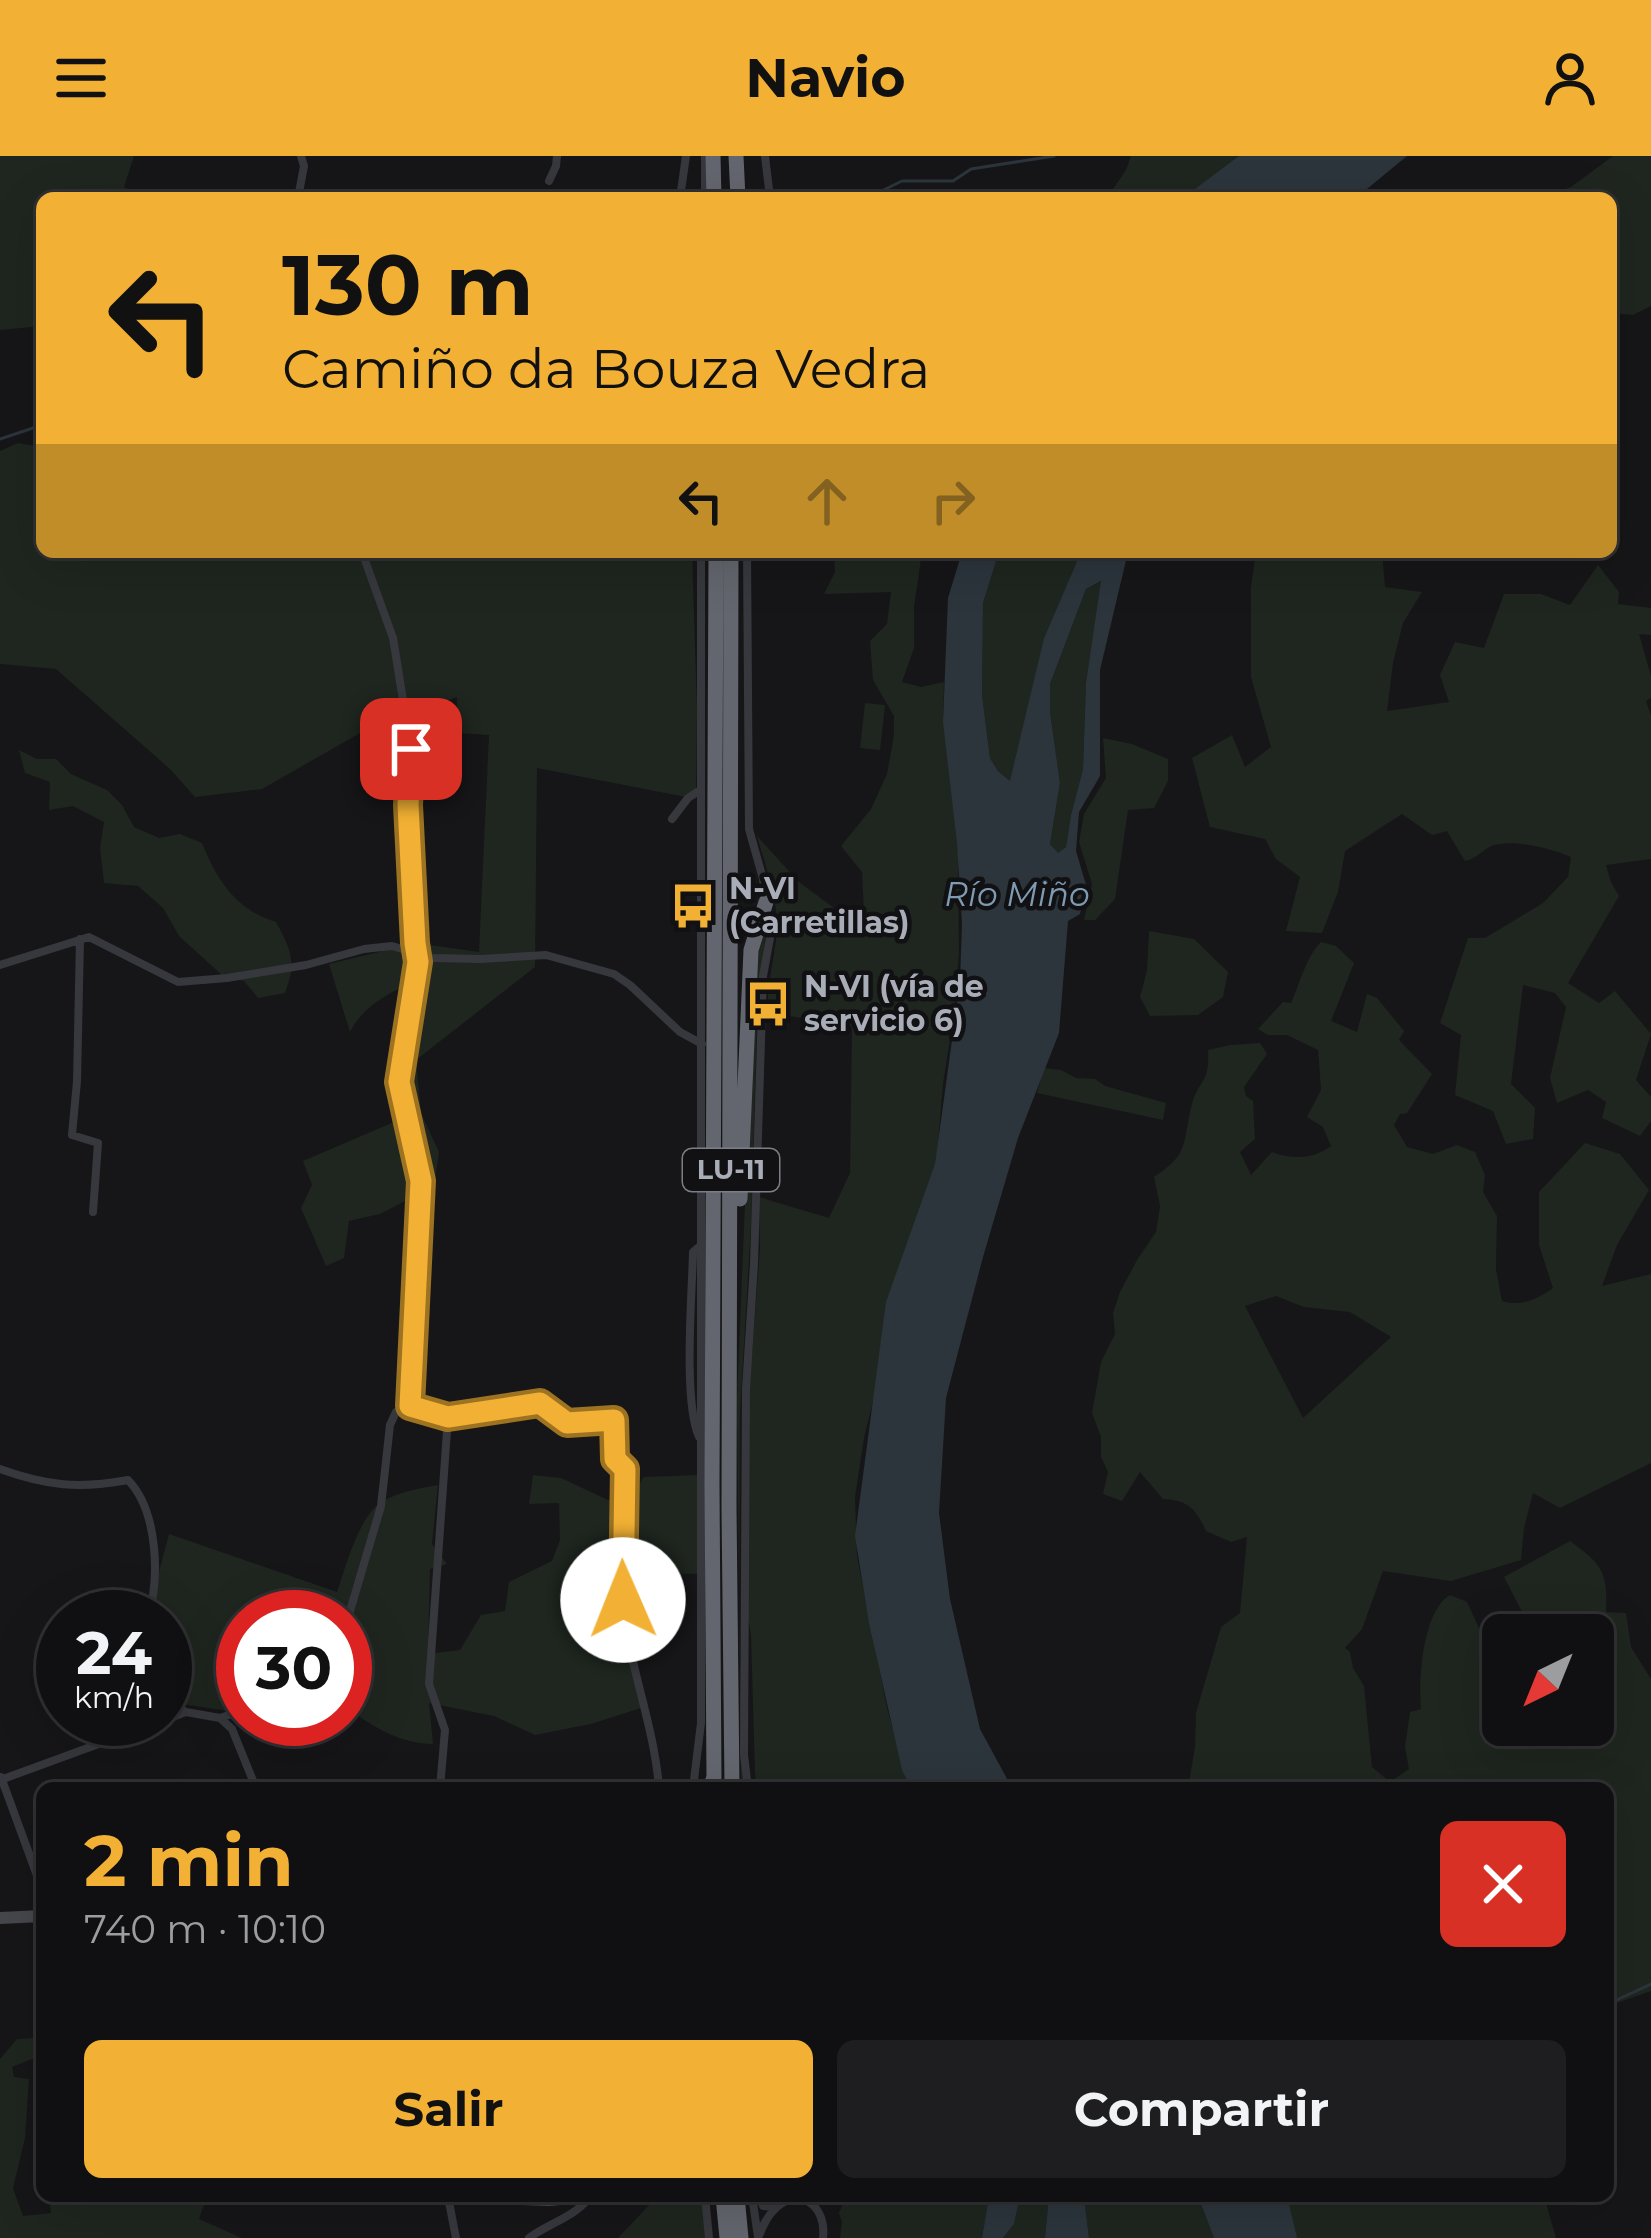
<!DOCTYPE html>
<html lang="es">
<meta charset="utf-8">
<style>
body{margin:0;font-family:Montserrat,sans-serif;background:#1e1e20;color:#f1f3f6;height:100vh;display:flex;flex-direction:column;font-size:45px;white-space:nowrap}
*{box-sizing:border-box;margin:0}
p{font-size:39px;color:#9c9d9f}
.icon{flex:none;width:66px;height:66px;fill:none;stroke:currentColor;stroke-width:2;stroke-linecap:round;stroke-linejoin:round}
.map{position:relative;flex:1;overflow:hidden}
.side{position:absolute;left:36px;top:1626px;width:1578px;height:420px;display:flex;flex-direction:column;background:#101012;border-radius:18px;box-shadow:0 12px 48px #0002,0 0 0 3px #303032}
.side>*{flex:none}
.hud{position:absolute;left:36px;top:36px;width:1581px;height:366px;border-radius:18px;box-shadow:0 12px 48px #0002,0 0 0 3px #303032;background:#f2b134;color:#111;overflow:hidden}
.needle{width:78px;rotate:223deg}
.fabs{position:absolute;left:1482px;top:1458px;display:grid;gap:24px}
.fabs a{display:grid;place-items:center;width:132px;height:132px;border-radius:18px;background:#101012;box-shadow:0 12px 48px #0002,0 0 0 3px #303032;font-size:60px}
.speed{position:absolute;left:36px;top:1434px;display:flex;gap:24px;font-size:60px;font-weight:700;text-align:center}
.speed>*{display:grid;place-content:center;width:156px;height:156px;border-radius:50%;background:#101012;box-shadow:0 12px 48px #0002,0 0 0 3px #303032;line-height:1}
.speed small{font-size:30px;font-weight:400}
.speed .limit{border:18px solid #d22;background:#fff;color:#111}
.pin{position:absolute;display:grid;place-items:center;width:102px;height:102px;color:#fff;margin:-51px;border-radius:24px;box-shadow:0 6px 18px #0006}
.me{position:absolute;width:132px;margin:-66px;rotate:359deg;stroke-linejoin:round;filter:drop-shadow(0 0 9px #0008)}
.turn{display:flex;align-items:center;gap:42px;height:252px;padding:0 48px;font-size:54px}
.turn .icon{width:156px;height:156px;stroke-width:2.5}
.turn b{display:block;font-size:84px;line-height:102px}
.lanes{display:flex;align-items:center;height:114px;padding:0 48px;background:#0003;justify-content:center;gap:60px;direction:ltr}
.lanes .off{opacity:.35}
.round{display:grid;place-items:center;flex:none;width:126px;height:126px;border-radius:18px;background:#1e1e20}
.summary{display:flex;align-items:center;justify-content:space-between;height:204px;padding:0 48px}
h1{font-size:72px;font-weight:700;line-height:90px;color:#f2b134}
.cta{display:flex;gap:24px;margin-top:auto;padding:24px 48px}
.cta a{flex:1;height:138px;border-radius:18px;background:#f2b134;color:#111;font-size:48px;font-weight:700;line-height:138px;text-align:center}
.cta a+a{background:#1e1e20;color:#f1f3f6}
header{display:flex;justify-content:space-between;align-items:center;height:156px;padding:0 48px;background:#f2b134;color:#111;font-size:54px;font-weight:700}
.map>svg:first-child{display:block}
.green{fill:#1e261f;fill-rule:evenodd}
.water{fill:#2c353c;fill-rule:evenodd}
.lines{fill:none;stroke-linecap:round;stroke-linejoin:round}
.stream{stroke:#2c353c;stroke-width:3}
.street{stroke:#37383d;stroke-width:8}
.secondary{stroke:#45474d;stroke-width:12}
.highway{stroke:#63666e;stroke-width:15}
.route-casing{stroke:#9d7322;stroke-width:30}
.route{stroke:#f2b134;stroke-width:21}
.labels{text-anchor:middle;stroke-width:9;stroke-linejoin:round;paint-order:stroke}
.shield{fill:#111113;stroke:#7b7e86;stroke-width:3}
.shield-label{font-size:27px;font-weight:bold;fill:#a8adb8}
.poi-label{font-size:30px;font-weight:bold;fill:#a8adb8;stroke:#111113;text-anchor:start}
.water-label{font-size:33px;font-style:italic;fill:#7f9bb3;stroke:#111113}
</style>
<header><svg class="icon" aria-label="menu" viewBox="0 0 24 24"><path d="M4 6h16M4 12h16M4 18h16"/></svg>Navio<svg class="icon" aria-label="person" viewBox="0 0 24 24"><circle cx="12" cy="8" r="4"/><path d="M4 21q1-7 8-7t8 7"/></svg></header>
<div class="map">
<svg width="1651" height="2082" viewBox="0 0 1651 2082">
<rect width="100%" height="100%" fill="#161618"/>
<path class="green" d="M0 0H134L124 31 145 42H42V170L0 174Z
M1131 0H1251L1193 42H1107L1126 14Z
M1613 0H1651V150L1633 159 1611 157V42H1541L1571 31Z
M42 285V396H692L697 553 696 643 537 612 535 811 416 904 421 957 439 996 426 1086 413 1084 409 1043 380 1058 349 1065 344 1102 326 1110 301 1052 312 1029 303 1005 394 966 393 934 402 856H400L412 827C387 837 362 852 350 876L329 808 416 787 479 796 489 579 458 577 457 541 401 563 369 572 262 633 195 641 170 613 56 513 0 508V295L18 287 36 290Z
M834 396H922L914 451V492L902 526 921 531 944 526 943 560 958 697 959 797 954 857 943 928 936 1011 908 1105 864 1282 855 1341 857 1400 887 1552C894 1580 905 1607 921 1632H757L755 1617 751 1479 747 1455 748 1250 760 1094 759 1041 829 1062 850 1017 852 871 768 856C766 825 777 797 777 767 776 738 765 708 757 680L799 726 846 761 864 755 862 716 841 690 871 653 887 618 894 579V560L873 524 870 485 887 468 891 436 824 438 835 416Z
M999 396H1081L1044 482 1011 626 998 615 990 602 982 539 983 447Z
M1256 396H1382L1385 431 1422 436 1403 467 1393 507 1387 555 1449 546 1440 519 1455 486 1484 492 1504 438H1541L1570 449 1598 409 1619 436 1618 448 1651 452V479L1639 478 1651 520V542L1646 545 1651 560V703L1606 709 1611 726 1619 740 1568 827 1599 847 1615 835 1651 878 1636 924 1651 941V965L1640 980 1602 962 1606 946 1588 934 1557 947 1550 922 1566 851 1555 837 1523 829 1511 928 1535 952 1533 983 1506 988 1493 955 1455 939 1461 879 1440 867 1468 782H1485L1543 747 1568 721 1571 701C1553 693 1511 682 1491 690 1481 695 1478 702 1465 705L1447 675 1432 679 1402 658 1345 695 1338 736 1322 777 1286 775 1300 721 1276 703 1265 683 1210 671 1192 602 1232 579 1245 611 1271 591 1251 521V431Z
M1102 425 1086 527 1083 613 1071 659 1066 691 1058 698 1050 688 1060 627 1050 556V528L1086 433Z
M865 547 885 549 880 594 860 592Z
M1103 582 1132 588 1168 603V625L1154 652 1128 654 1115 743 1095 764H1084L1092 728 1079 686 1084 658 1106 622Z
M19 594 37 603H56L71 618 107 634 122 649 134 671 159 682 180 678 202 687C217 724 236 754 276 766 291 794 297 806 285 837L258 842 244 825 224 821 179 780 163 752 138 730 104 727 100 692 104 666 73 650 49 654 50 626 25 617Z
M763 768 766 775 757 863 751 1069 740 1257 739 1493 745 1632H741L737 1243 755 801Z
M1149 775 1194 783 1228 816 1223 841 1198 859 1150 860 1140 841 1147 814Z
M1321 786 1336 790 1354 807 1331 865 1357 876 1367 838 1377 842 1404 875 1399 884 1432 918 1407 957 1400 958 1394 969 1407 991 1433 998 1457 989 1475 996 1485 1019 1483 1036 1497 1060 1496 1113 1502 1145C1521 1151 1538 1143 1553 1132L1539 1089V1036L1585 987 1620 998 1649 1034 1617 1089 1602 1130 1651 1118V1307L1560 1352 1533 1337 1524 1372 1521 1404 1451 1425 1383 1415 1362 1473 1345 1492 1350 1496 1353 1512 1364 1530 1372 1611 1390 1626 1409 1613 1405 1591 1410 1556 1421 1553C1418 1523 1423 1454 1450 1439L1467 1446 1494 1504 1503 1493V1569H1593V1479H1534L1504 1421 1570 1385C1602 1408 1608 1416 1606 1456L1626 1457 1631 1491 1651 1523V1835L1608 1850V1632H1188L1195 1591 1196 1557 1221 1471 1240 1457 1247 1381 1231 1386 1206 1375C1196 1353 1188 1344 1163 1343L1140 1316 1122 1345 1103 1338 1108 1316 1101 1301V1281L1092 1257 1101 1206 1115 1178 1113 1157 1120 1136 1137 1104 1156 1076 1160 1050 1154 1021C1191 997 1182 986 1192 948 1199 922 1210 929 1208 894L1230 889 1260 887 1267 898 1244 931 1246 940 1253 945 1255 983 1240 996 1251 1019 1272 996C1292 1004 1314 1003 1331 990L1323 971 1307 961 1321 934 1318 894 1287 879H1268L1258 873 1283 846 1291 847C1300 827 1306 801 1321 786ZM1276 1140 1304 1151 1350 1156 1391 1181 1303 1262 1245 1150Z
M1044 912 1061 914 1076 922 1095 923 1105 930 1166 947 1163 964 1037 937Z
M533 1319 561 1322 608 1344 635 1335 644 1321 699 1319V1418L653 1417 642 1403 620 1396 621 1453 644 1551 591 1568 535 1579 494 1560 429 1547 433 1588C398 1587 373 1571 345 1550V1461H243V1563H300L296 1565 239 1571 235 1556 175 1547 165 1542V1461H147L169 1378 337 1436C346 1410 359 1359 383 1345 399 1336 420 1332 438 1329L432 1388 447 1408 430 1413 428 1498 460 1494 481 1459 505 1455 509 1426 552 1405 560 1384 559 1347 529 1348Z
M42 1877V1899L12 1911 14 1921 29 1923 25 1982 13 2032 23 2060 51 2057 49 2040H207L199 2063 242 2082H0V1903L17 1883 34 1882Z
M649 2040H702L706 2082H618L652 2046Z
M846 2040H989L982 2082H840L842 2066 839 2057Z
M1020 2040H1045L1048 2050 1045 2082H1003L1014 2068Z
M1084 2040H1198L1214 2082H1089Z
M1283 2040H1544L1556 2082H1293Z"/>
<path class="water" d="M1239 0H1407L1356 42H1183Z
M962 396H999L983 447 982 539 990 602 998 615 1010 625 1044 482 1081 396H1128L1100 514V620L1079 656 1076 695 1086 729 1080 758 1068 765 1059 877 1018 982 983 1101 946 1242 939 1357 950 1443 980 1573 1012 1632H911L902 1614 869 1467 855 1380 886 1146 935 1008 960 826 962 767 957 688 943 566 948 442ZM1101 425 1086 527 1083 613 1071 659 1066 691 1058 697 1050 688 1060 627 1050 556V528L1086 433Z
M989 2040H1020L1014 2068 1003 2082H982Z
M1045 2040H1084L1089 2082H1045L1048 2050Z
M1198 2040H1287L1297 2082H1214Z"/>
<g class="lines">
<path class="stream" d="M867 42 902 25H953L971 13 1054 0
M0 283 42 269
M1608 1848 1651 1828"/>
<path class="street" d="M765 0 770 42
M549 25 556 10 557 0
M680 41 698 42
M748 41 770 39
M298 42 304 10 301 0
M680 42 686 0
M705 42V0
M362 396 393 482 411 594 408 649 415 787 418 806 399 926 410 968 421 1025 409 1250 448 1261 540 1247 567 1267 614 1264 615 1303 624 1313C622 1370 618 1427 628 1483 638 1533 655 1581 659 1632
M747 396 749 673 763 723 770 782 763 820 754 1108 746 1233 744 1599 748 1632
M672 663 688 642 700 634
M80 783 77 925 72 979 98 987 93 1056
M0 809 89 781 178 826 227 822 306 809 364 793 392 790 433 802 481 803 546 799 614 818 630 829 680 876 702 888
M699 1281C683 1245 692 1139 693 1096L700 1090
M0 1313C47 1330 79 1333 128 1324 158 1355 160 1422 148 1461
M345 1472 381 1350 390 1269 396 1256 409 1250
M165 1545 186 1556 220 1562 232 1573 256 1632
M220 1562 243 1554
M1 1621 42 1733
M3 1623 186 1556
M440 1632 445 1574 429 1528 448 1261
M693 1632 701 1567V396
M38 1933 42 1932
M705 2040 709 2082
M752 2040 758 2081
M760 2040 763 2050 774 2051
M448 2041 456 2082
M529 2082C549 2067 573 2062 589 2042
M758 2082C762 2072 766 2062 773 2055 798 2028 827 2049 823 2082"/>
<path class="secondary" d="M0 1762 42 1760
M431 2040 549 2044 594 2040"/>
<path class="highway" d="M713 0 714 42
M736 0 738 42
M731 396 729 1351 732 1632
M740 1043 751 794 766 746
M710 1632 714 1621 712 1328 716 396
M723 2040 727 2082
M737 2040 741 2082"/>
</g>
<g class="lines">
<g class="route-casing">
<path id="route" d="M411 593 408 649 415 787 418 806 399 926 421 1025 410 1250 448 1261 540 1247 567 1267 614 1264 615 1303 625 1313 623 1444"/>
</g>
<use href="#route" class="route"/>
</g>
<defs>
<g id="bus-bare" transform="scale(3.6)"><path d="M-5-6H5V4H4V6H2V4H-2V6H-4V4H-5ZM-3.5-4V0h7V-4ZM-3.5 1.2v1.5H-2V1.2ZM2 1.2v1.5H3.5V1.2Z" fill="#f2b134" stroke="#111113" stroke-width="2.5" paint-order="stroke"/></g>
</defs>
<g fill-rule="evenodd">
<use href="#bus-bare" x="693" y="750"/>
<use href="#bus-bare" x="768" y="848"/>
</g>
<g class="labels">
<rect class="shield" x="683" y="993" width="96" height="42" rx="9"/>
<g class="shield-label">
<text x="731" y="1023">LU-11</text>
</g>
<g class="poi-label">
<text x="729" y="743">N-VI<tspan x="729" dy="34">(Carretillas)</tspan></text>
<text x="804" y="841">N-VI (vía de<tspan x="804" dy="34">servicio 6)</tspan></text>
</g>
<g class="water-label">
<text x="1017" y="750">Río Miño</text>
</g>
</g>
</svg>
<div class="fabs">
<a><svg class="needle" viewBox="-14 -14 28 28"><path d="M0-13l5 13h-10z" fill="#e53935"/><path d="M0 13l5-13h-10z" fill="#9c9d9f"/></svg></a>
</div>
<div class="speed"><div>24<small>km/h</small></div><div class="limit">30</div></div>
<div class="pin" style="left:411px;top:593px;background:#d93025"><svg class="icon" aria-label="arrive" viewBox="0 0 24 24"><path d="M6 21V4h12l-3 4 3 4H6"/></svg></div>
<svg class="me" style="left:623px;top:1444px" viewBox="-20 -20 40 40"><circle r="19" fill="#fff"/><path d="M0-13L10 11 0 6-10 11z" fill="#f2b134"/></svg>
<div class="hud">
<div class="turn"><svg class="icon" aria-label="left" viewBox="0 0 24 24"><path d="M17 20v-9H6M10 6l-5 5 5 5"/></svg><div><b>130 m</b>Camiño da Bouza Vedra</div></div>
<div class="lanes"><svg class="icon" aria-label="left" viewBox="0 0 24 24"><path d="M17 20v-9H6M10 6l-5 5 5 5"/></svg><svg class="icon off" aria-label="ahead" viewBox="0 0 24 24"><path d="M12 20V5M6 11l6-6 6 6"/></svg><svg class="icon off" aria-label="right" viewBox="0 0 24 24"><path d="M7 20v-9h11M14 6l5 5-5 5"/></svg></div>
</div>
<section class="side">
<div class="summary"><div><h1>2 min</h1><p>740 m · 10:10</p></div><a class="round" style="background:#d93025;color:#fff"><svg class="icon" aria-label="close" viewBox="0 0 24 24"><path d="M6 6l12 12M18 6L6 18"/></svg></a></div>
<div class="cta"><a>Salir</a><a>Compartir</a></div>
</section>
</div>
